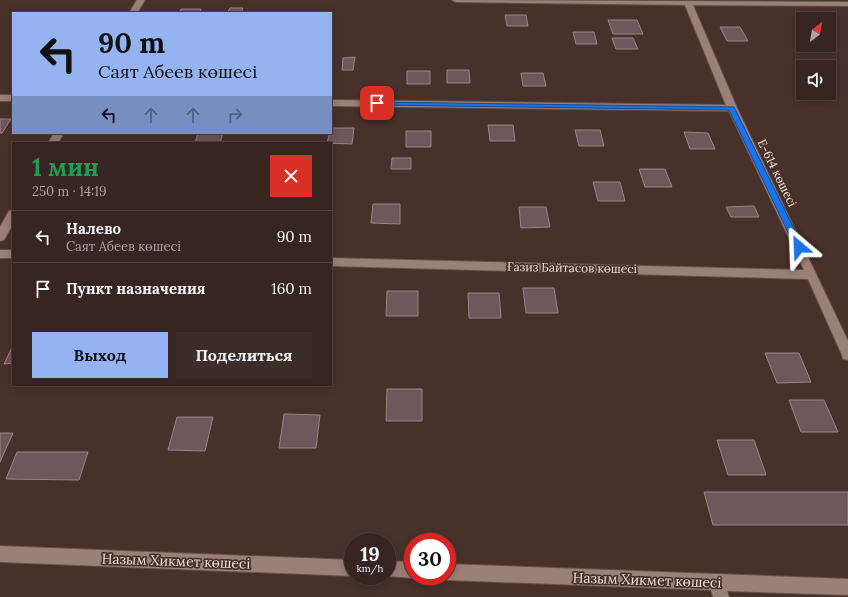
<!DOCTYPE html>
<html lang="ru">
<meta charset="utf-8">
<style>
body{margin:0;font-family:Lora,serif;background:#3d2d29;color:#f1f3f6;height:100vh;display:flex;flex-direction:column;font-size:15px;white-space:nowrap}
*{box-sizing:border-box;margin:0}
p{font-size:13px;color:#aaa5a5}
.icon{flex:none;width:22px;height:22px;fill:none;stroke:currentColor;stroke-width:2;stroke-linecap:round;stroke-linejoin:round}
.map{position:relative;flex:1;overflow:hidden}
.sheet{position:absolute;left:12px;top:142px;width:320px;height:244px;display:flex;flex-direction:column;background:#362520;border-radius:0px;box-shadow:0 2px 10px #0003,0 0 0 1px #50423e}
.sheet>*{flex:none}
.banner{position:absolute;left:12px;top:12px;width:320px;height:122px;border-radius:0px;box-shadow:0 2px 10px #0003,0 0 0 1px #50423e;background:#95b2f1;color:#111;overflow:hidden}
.needle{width:26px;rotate:31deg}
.buttons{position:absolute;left:796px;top:12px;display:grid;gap:8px}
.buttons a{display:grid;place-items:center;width:40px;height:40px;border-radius:0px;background:#362520;box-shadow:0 2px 10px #0003,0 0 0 1px #50423e;font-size:20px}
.speed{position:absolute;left:344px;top:533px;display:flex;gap:8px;font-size:20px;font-weight:700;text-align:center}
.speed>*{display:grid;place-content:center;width:52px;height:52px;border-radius:50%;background:#362520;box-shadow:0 2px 10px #0003,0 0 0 1px #50423e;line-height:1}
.speed small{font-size:10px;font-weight:400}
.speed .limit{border:6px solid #d22;background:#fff;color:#111}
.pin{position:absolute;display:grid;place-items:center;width:34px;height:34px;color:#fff;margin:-17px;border-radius:8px;box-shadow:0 2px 6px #0006}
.me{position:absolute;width:44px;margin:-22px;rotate:334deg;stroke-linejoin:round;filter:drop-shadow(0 0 3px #0008)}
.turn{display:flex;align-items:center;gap:14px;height:84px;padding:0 20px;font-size:18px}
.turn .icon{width:52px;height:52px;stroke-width:2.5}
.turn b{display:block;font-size:28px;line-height:34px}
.lanes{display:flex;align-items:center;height:38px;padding:0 20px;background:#0003;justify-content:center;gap:20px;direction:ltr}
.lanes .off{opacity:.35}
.round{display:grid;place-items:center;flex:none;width:42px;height:42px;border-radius:0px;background:#3d2d29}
.head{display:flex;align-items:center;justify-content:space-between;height:68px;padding:0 20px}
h1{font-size:24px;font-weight:800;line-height:30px;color:#1e9e55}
.primary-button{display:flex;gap:8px;margin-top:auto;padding:8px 20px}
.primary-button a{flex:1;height:46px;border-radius:0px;background:#95b2f1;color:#111;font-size:16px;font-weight:800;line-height:46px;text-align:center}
.primary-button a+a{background:#3d2d29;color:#f1f3f6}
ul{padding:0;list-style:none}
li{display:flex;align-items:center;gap:12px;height:52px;padding:0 20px;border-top:1px solid #50423e}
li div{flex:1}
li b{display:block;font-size:15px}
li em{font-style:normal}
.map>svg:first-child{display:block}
.building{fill:#71565b;stroke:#9f8287}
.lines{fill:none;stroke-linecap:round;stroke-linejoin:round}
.minor-casing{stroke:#64504b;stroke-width:2}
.minor{fill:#9b8078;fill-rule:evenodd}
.route{fill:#1a73e8;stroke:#114b97}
.labels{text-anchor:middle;stroke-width:3.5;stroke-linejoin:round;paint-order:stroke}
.street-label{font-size:12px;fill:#f0e0dc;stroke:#48312b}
.near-street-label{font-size:14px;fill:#f0e0dc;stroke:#48312b}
</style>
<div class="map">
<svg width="848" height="597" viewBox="0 0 848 597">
<rect width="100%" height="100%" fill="#48312b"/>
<path class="building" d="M230 8H243L241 13H227Z
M181 9H201L200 13H179Z
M505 15H526L528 26H507Z
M608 20H637L643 34H613Z
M720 27H740L748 41H727Z
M573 32H594L597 44H576Z
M612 38H633L638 49H616Z
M355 57 353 70H342L343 58Z
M447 70H469L470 83H447Z
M407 71H430V84H407Z
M521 73H543L546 86H523Z
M0 119H11L2 133H0Z
M488 125H513L515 141H490Z
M331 128H354L352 144 327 143Z
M575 130H600L604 146H579Z
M406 131H431V147H406Z
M684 132 708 133 715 149H690Z
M198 133H223L220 143H195Z
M392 158H411V169H391Z
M639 169H665L672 187H645Z
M593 182H620L625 201H598Z
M373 204H400V224L371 223Z
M754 206 759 217H731L726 207Z
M519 207H546L550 227 521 228Z
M523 288H554L558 313H526Z
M387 291H418V316H386Z
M468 293H499L501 318H469Z
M13 345V363L4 364Z
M765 353H799L811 382 777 383Z
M387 389H422V421H386Z
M789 400H824L838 432H801Z
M284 414 320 415 316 448H279Z
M177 417H213L205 451 168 450Z
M0 433H13L0 462Z
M717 440H754L766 475H728Z
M17 452H88L79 480 6 479Z
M704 492H848V525H713Z"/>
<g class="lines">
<g class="minor-casing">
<path id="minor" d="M137 0H145L137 13H129Z
M452 0 848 2V6L693 5 737 108 848 341V360L843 359 842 355 808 279 331 266V258L804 270 729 111 331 106V100L726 105 685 5 456 2Z
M0 95H13V101H0Z
M54 133H64L58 143H48Z
M13 210V224L4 240 0 241V227L9 211Z
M0 250H13V258H0Z
M0 546 353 560V576L0 562Z
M387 561 413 562V576H418L413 578 385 576H387Z
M447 564 848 579V595L727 591 729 597H713L711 590 447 580 441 576H447Z"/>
</g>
<use href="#minor" class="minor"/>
</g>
<path class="route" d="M375 102 734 107 803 247 799 250 795 247 729 110 377 105H375Z"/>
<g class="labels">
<g class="street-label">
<text transform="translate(777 173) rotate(64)" y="4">Е-614 көшесі</text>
<text transform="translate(572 268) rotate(1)" y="4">Ғазиз Байтасов көшесі</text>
</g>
<g class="near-street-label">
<text transform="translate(176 561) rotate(2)" y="5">Назым Хикмет көшесі</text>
<text transform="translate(647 580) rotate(2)" y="5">Назым Хикмет көшесі</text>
</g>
</g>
</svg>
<div class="buttons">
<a><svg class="needle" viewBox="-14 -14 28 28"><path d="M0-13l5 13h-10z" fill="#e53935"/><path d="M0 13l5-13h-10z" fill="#aaa5a5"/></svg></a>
<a><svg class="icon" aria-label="sound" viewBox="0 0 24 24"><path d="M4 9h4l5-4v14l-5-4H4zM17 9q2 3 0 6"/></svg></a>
</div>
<div class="speed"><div>19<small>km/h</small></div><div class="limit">30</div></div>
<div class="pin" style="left:377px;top:103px;background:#d93025"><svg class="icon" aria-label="arrive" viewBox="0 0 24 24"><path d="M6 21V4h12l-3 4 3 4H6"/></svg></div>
<svg class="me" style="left:799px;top:247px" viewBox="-20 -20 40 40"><path d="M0-17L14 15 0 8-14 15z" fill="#1a73e8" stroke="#fff" stroke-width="4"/></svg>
<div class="banner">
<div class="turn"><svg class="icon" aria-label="left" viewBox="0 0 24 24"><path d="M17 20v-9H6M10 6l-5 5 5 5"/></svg><div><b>90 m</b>Саят Абеев көшесі</div></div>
<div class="lanes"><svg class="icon" aria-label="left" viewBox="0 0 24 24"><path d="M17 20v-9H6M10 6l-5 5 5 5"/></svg><svg class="icon off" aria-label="ahead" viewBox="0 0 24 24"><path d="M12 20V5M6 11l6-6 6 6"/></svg><svg class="icon off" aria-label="ahead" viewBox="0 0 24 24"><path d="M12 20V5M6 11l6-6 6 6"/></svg><svg class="icon off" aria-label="right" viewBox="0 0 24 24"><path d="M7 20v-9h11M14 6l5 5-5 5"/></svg></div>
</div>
<section class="sheet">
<div class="head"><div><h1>1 мин</h1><p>250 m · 14:19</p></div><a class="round" style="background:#d93025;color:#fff"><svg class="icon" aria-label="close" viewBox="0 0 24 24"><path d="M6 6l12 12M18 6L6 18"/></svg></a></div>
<ul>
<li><svg class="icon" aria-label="left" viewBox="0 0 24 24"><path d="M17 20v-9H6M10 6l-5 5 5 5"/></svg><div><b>Налево</b><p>Саят Абеев көшесі</p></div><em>90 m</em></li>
<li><svg class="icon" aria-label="arrive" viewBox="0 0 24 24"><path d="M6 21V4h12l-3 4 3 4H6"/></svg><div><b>Пункт назначения</b></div><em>160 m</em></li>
</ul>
<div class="primary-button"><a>Выход</a><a>Поделиться</a></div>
</section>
</div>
